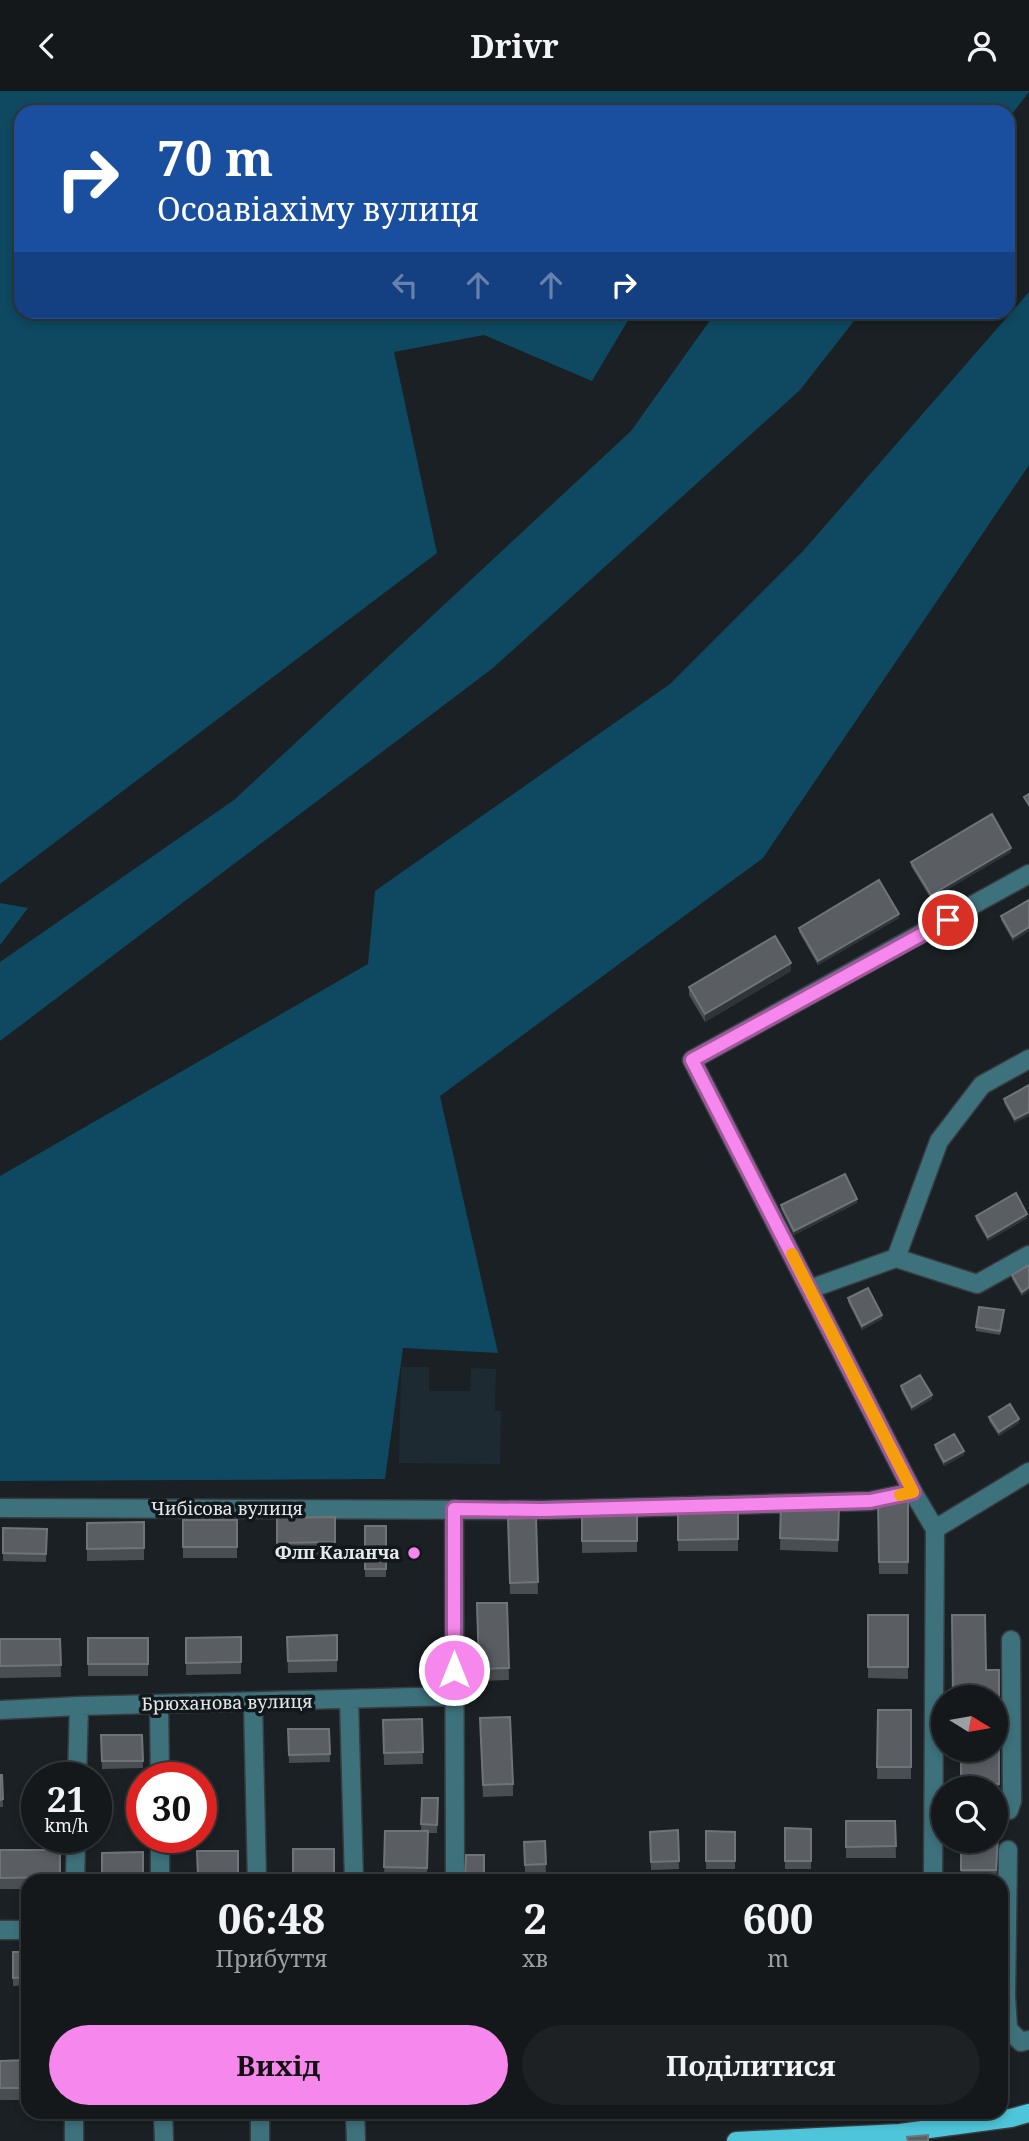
<!DOCTYPE html>
<html lang="uk">
<meta charset="utf-8">
<style>
body{margin:0;font-family:"Noto Serif",serif;background:#1d2123;color:#f1f3f6;height:100vh;display:flex;flex-direction:column;font-size:26px;white-space:nowrap}
*{box-sizing:border-box;margin:0}
p{font-size:23px;color:#9da0a2}
.icon{flex:none;width:38px;height:38px;fill:none;stroke:currentColor;stroke-width:2;stroke-linecap:round;stroke-linejoin:round}
.map{position:relative;flex:1;overflow:hidden}
.side{position:absolute;left:21px;top:1783px;width:987px;height:245px;display:flex;flex-direction:column;background:#14181a;border-radius:21px;box-shadow:0 4px 10px #0003,0 0 0 2px #333739}
.side>*{flex:none}
.hud{position:absolute;left:14px;top:14px;width:1001px;height:214px;border-radius:21px;box-shadow:0 4px 10px #0003,0 0 0 2px #333739;background:#1a4fa0;color:#fff;overflow:hidden}
.needle{width:46px;rotate:101deg}
.tools{position:absolute;left:931px;top:1594px;display:grid;gap:14px}
.tools a{display:grid;place-items:center;width:77px;height:77px;border-radius:50%;background:#14181a;box-shadow:0 4px 10px #0003,0 0 0 2px #333739;font-size:35px}
.speed{position:absolute;left:21px;top:1671px;display:flex;gap:14px;font-size:35px;font-weight:700;text-align:center}
.speed>*{display:grid;place-content:center;width:91px;height:91px;border-radius:50%;background:#14181a;box-shadow:0 4px 10px #0003,0 0 0 2px #333739;line-height:1}
.speed small{font-size:18px;font-weight:400}
.speed .limit{border:10px solid #d22;background:#fff;color:#111}
.pin{position:absolute;display:grid;place-items:center;width:60px;height:60px;color:#fff;margin:-30px;border:4px solid #fff;border-radius:50%;box-shadow:0 2px 7px #0007}
.me{position:absolute;width:77px;margin:-38px;rotate:0deg;stroke-linejoin:round;filter:drop-shadow(0 0 5px #0008)}
.turn{display:flex;align-items:center;gap:24px;height:147px;padding:0 28px;font-size:32px}
.turn .icon{width:91px;height:91px;stroke-width:2.5}
.turn b{display:block;font-size:49px;line-height:60px}
.lanes{display:flex;align-items:center;height:66px;padding:0 28px;background:#0003;justify-content:center;gap:35px;direction:ltr}
.lanes .off{opacity:.35}
.eta{display:flex;justify-content:space-evenly;align-items:center;height:119px;text-align:center}
.eta b{font-size:42px;font-weight:700;line-height:49px}
.primary-button{display:flex;gap:14px;margin-top:auto;padding:14px 28px}
.primary-button a{flex:1;height:80px;border-radius:42px;background:#f688ed;color:#111;font-size:28px;font-weight:700;line-height:80px;text-align:center}
.primary-button a+a{background:#1d2123;color:#f1f3f6}
header{display:flex;justify-content:space-between;align-items:center;height:91px;padding:0 28px;background:#14181a;font-size:32px;font-weight:700}
.map>svg:first-child{display:block}
.built{fill:#1e2a31}
.green{fill:#0e4961}
.lines{fill:none;stroke-linecap:round;stroke-linejoin:round}
.minor-casing{stroke:#363c3f;stroke-width:21}
.major-casing{stroke:#363c3f;stroke-width:21}
.minor{stroke:#3d717b;stroke-width:18}
.major{stroke:#4ec5da;stroke-width:18}
.wall{fill:#494e52}
.shaded-wall{fill:#2f3439}
.building{fill:#5a5e63;stroke:#6f7478;stroke-width:2}
.route-casing{stroke:#a0589a;stroke-width:18}
.route{stroke:#f688ed;stroke-width:12}
.slow{stroke:#f59e0b;stroke-width:12}
.poi-dot{fill:#f688ed;stroke:#11171a;stroke-width:2.5}
.labels{text-anchor:middle;stroke-width:7;stroke-linejoin:round;paint-order:stroke}
.street-label{font-size:18px;fill:#e5e9eb;stroke:#11171a}
.poi-label{font-size:18px;font-weight:bold;fill:#e5e9eb;stroke:#11171a;text-anchor:end}
</style>
<header><svg class="icon" aria-label="back" viewBox="0 0 24 24"><path d="M15 5l-7 7 7 7"/></svg>Drivr<svg class="icon" aria-label="person" viewBox="0 0 24 24"><circle cx="12" cy="8" r="4"/><path d="M4 21q1-7 8-7t8 7"/></svg></header>
<div class="map">
<svg width="1029" height="2050" viewBox="0 0 1029 2050">
<rect width="100%" height="100%" fill="#1a2023"/>
<path class="built" d="M401 1276H429V1300H470L471 1277 496 1278 495 1320H501L500 1373 399 1372Z"/>
<path class="green" d="M0 0H1029V1L1008 28V21H21V220L633 221 592 290 484 244 394 261 437 462 0 793Z
M1029 201V374L763 767 440 1005 498 1262 403 1257 385 1388 0 1390V1085L368 873 375 800 670 593 803 460Z
M716 221H861L800 299 493 577 0 950V871L234 709 631 340Z
M0 812 28 817 0 854Z"/>
<g class="lines">
<g class="minor-casing">
<path id="minor" d="M896 1167 939 1050 982 994 1029 968
M810 1198 896 1167 977 1193 1029 1164
M0 1417 542 1419 870 1410 913 1401
M454 1418 455 1790
M935 1438 1029 1381
M349 1609 354 1790
M253 1612 257 1790
M159 1613 160 1687
M0 1619 79 1615 454 1605
M77 1687 79 1615
M996 1719H1009L1012 1710 1011 1549
M160 1746V1790
M1008 1759 1006 1905 1008 1938 1021 1951 1029 1949
M75 1790 76 1746
M933 1790 935 1438 913 1401 692 969 1029 783
M0 1839H28
M74 2021V2050
M163 2021 164 2050
M260 2021V2050
M355 2021 356 2050
M939 2021 940 2036"/>
</g>
<g class="major-casing">
<path id="major" d="M736 2050 900 2042 1011 2027 1029 2022"/>
</g>
<use href="#minor" class="minor"/>
<use href="#major" class="major"/>
</g>
<path class="wall" d="M1011 761 931 808 911 775V771Z
M1029 809V840L1013 850 1001 829V825Z
M899 827 818 874 799 841V837Z
M791 880 705 931 689 904V896Z
M1029 994 1015 1032 1004 1012V1008Z
M857 1112 794 1144 781 1118V1114Z
M976 1125 1027 1127 988 1150 976 1129Z
M1029 1174V1200L1022 1205 1012 1188V1184Z
M848 1207 882 1228 862 1239 848 1211Z
M1004 1223 1000 1244 976 1240V1236Z
M901 1295 932 1308 912 1320 901 1299Z
M989 1326 1019 1332 999 1345 989 1330Z
M935 1354 964 1364 944 1375 935 1358Z
M878 1410H908V1483H879Z
M738 1413V1460H678V1415Z
M781 1413 839 1415 838 1461 780 1459Z
M637 1416V1461L582 1462V1418Z
M335 1426V1463L277 1464V1427Z
M536 1427 538 1503H510L508 1428Z
M183 1429H237V1467H183Z
M144 1431V1469L87 1470V1432Z
M365 1435H386V1486H365Z
M3 1437 47 1438 46 1471 3 1470Z
M477 1512H507L509 1589 479 1590Z
M868 1524H908V1588L868 1587Z
M337 1544V1581L288 1582 287 1546Z
M241 1546V1583L186 1584V1547Z
M88 1547H148V1585H88Z
M0 1548H60L61 1586 0 1587Z
M986 1579H999V1628H996V1606Z
M878 1619H911V1688H877Z
M422 1628 423 1673 384 1674 383 1629Z
M288 1638H329L330 1671 289 1672Z
M480 1639 513 1693V1705L483 1706Z
M999 1641V1705H996V1698H961V1659Z
M101 1644H142L143 1677 102 1678Z
M0 1684H2L3 1716H0Z
M438 1707 437 1742H428L427 1789 384 1788 385 1740H421V1733Z
M846 1730H895L896 1767H846Z
M785 1737 811 1738V1778H785Z
M678 1739 679 1778 651 1779 650 1741Z
M999 1739 996 1790H961V1750Z
M706 1740 735 1741V1778H706Z
M545 1750 546 1781 525 1782 524 1751Z
M293 1758H334V1790H293Z
M0 1759H60V1790H28V1798H0Z
M197 1760H238V1790H198Z
M143 1761V1790H102V1762Z
M466 1764H484V1790H465Z
M13 1861H28V1894L13 1895Z
M28 1969V2009H0V1970Z"/>
<path class="shaded-wall" d="M1011 757V761L931 808V804Z
M899 823V827L818 874V870Z
M1029 836V840L1013 850V846Z
M791 872V880L705 931V923Z
M1029 1021V1025L1015 1032V1028Z
M857 1108V1112L794 1144V1140Z
M1027 1123V1127L988 1150V1146Z
M1029 1196V1200L1022 1205V1201Z
M882 1224V1228L862 1239V1235Z
M932 1304V1308L912 1320V1316Z
M1019 1328V1332L999 1345V1341Z
M964 1360V1364L944 1375V1371Z"/>
<path class="building" d="M1029 703V714L1024 706Z
M992 723 1011 757 931 804 911 771Z
M879 789 899 823 818 870 799 837Z
M1029 809V836L1013 846 1001 825Z
M775 845 791 872 705 923 689 896Z
M1029 994V1021L1015 1028 1004 1008Z
M845 1083 857 1108 794 1140 781 1114Z
M1016 1102 1027 1123 988 1146 976 1125Z
M1029 1174V1196L1022 1201 1012 1184Z
M868 1197 882 1224 862 1235 848 1207Z
M979 1216 1004 1219 1000 1240 976 1236Z
M920 1284 932 1304 912 1316 901 1295Z
M1010 1313 1019 1328 999 1341 989 1326Z
M954 1343 964 1360 944 1371 935 1354Z
M878 1410H908V1471H879Z
M738 1413V1448L678 1449V1415Z
M781 1413 839 1415 838 1449 780 1447Z
M637 1416V1450H582V1418Z
M335 1426V1451L277 1452V1427Z
M536 1427 538 1491 510 1492 508 1428Z
M183 1429H237V1456H183Z
M144 1431V1457L87 1458V1432Z
M365 1435H386V1478H365Z
M3 1437 47 1438 46 1463 3 1462Z
M477 1512H507L509 1577 479 1578Z
M868 1524H908V1576H868Z
M952 1524H985L986 1579H999V1612H996V1606H953Z
M337 1544V1569L288 1570 287 1546Z
M241 1546V1571L186 1572V1547Z
M88 1547H148V1573H88Z
M0 1548H60L61 1574 0 1575Z
M878 1619H911V1676H877Z
M510 1626 513 1693 483 1694 480 1627Z
M422 1628 423 1661 384 1662 383 1629Z
M288 1638H329L330 1663 289 1664Z
M996 1641H999V1693H961V1659H996Z
M101 1644H142L143 1670H102Z
M0 1684H2L3 1708 0 1709Z
M422 1707H438L437 1734 421 1733Z
M996 1727H999L996 1779H961V1750H996Z
M846 1730H895L896 1755 846 1756Z
M785 1737 811 1738V1770H785Z
M678 1739 679 1770 651 1771 650 1741Z
M385 1740H428L427 1777 384 1776Z
M706 1740 735 1741V1770H706Z
M545 1750 546 1773 525 1774 524 1751Z
M293 1758H334V1783L293 1784Z
M0 1759H60V1786L0 1787Z
M197 1760H238V1785L198 1786Z
M143 1761V1787H102V1762Z
M466 1764H484V1786H465Z
M13 1861H28V1886L13 1887Z
M28 1969V1997H0V1970Z
M928 2044V2050H908L907 2046Z"/>
<g class="lines">
<g class="route-casing">
<path id="route" d="M454 1579V1418L542 1419 870 1410 913 1401 692 969 948 829"/>
</g>
<use href="#route" class="route"/>
<path class="slow" d="M792 1163 913 1401 900 1404"/>
</g>
<circle class="poi-dot" cx="414" cy="1462" r="7"/>
<g class="labels">
<g class="street-label">
<text x="227" y="1424">Чибісова вулиця</text>
<text transform="translate(227 1612) rotate(-1)" y="6">Брюханова вулиця</text>
</g>
<g class="poi-label">
<text x="400" y="1468">Флп Каланча</text>
</g>
</g>
</svg>
<div class="tools">
<a><svg class="needle" viewBox="-14 -14 28 28"><path d="M0-13l5 13h-10z" fill="#e53935"/><path d="M0 13l5-13h-10z" fill="#9da0a2"/></svg></a>
<a><svg class="icon" aria-label="search" viewBox="0 0 24 24"><circle cx="10" cy="10" r="6"/><path d="M15 15l6 6"/></svg></a>
</div>
<div class="speed"><div>21<small>km/h</small></div><div class="limit">30</div></div>
<div class="pin" style="left:948px;top:829px;background:#d93025"><svg class="icon" aria-label="arrive" viewBox="0 0 24 24"><path d="M6 21V4h12l-3 4 3 4H6"/></svg></div>
<svg class="me" style="left:454px;top:1579px" viewBox="-20 -20 40 40"><circle r="17" fill="#f688ed" stroke="#fff" stroke-width="3"/><path d="M0-11L8 9 0 5-8 9z" fill="#fff"/></svg>
<div class="hud">
<div class="turn"><svg class="icon" aria-label="right" viewBox="0 0 24 24"><path d="M7 20v-9h11M14 6l5 5-5 5"/></svg><div><b>70 m</b>Осоавіахіму вулиця</div></div>
<div class="lanes"><svg class="icon off" aria-label="left" viewBox="0 0 24 24"><path d="M17 20v-9H6M10 6l-5 5 5 5"/></svg><svg class="icon off" aria-label="ahead" viewBox="0 0 24 24"><path d="M12 20V5M6 11l6-6 6 6"/></svg><svg class="icon off" aria-label="ahead" viewBox="0 0 24 24"><path d="M12 20V5M6 11l6-6 6 6"/></svg><svg class="icon" aria-label="right" viewBox="0 0 24 24"><path d="M7 20v-9h11M14 6l5 5-5 5"/></svg></div>
</div>
<section class="side">
<div class="eta">
<div><b>06:48</b><p>Прибуття</p></div>
<div><b>2</b><p>хв</p></div>
<div><b>600</b><p>m</p></div>
</div>
<div class="primary-button"><a>Вихід</a><a>Поділитися</a></div>
</section>
</div>
